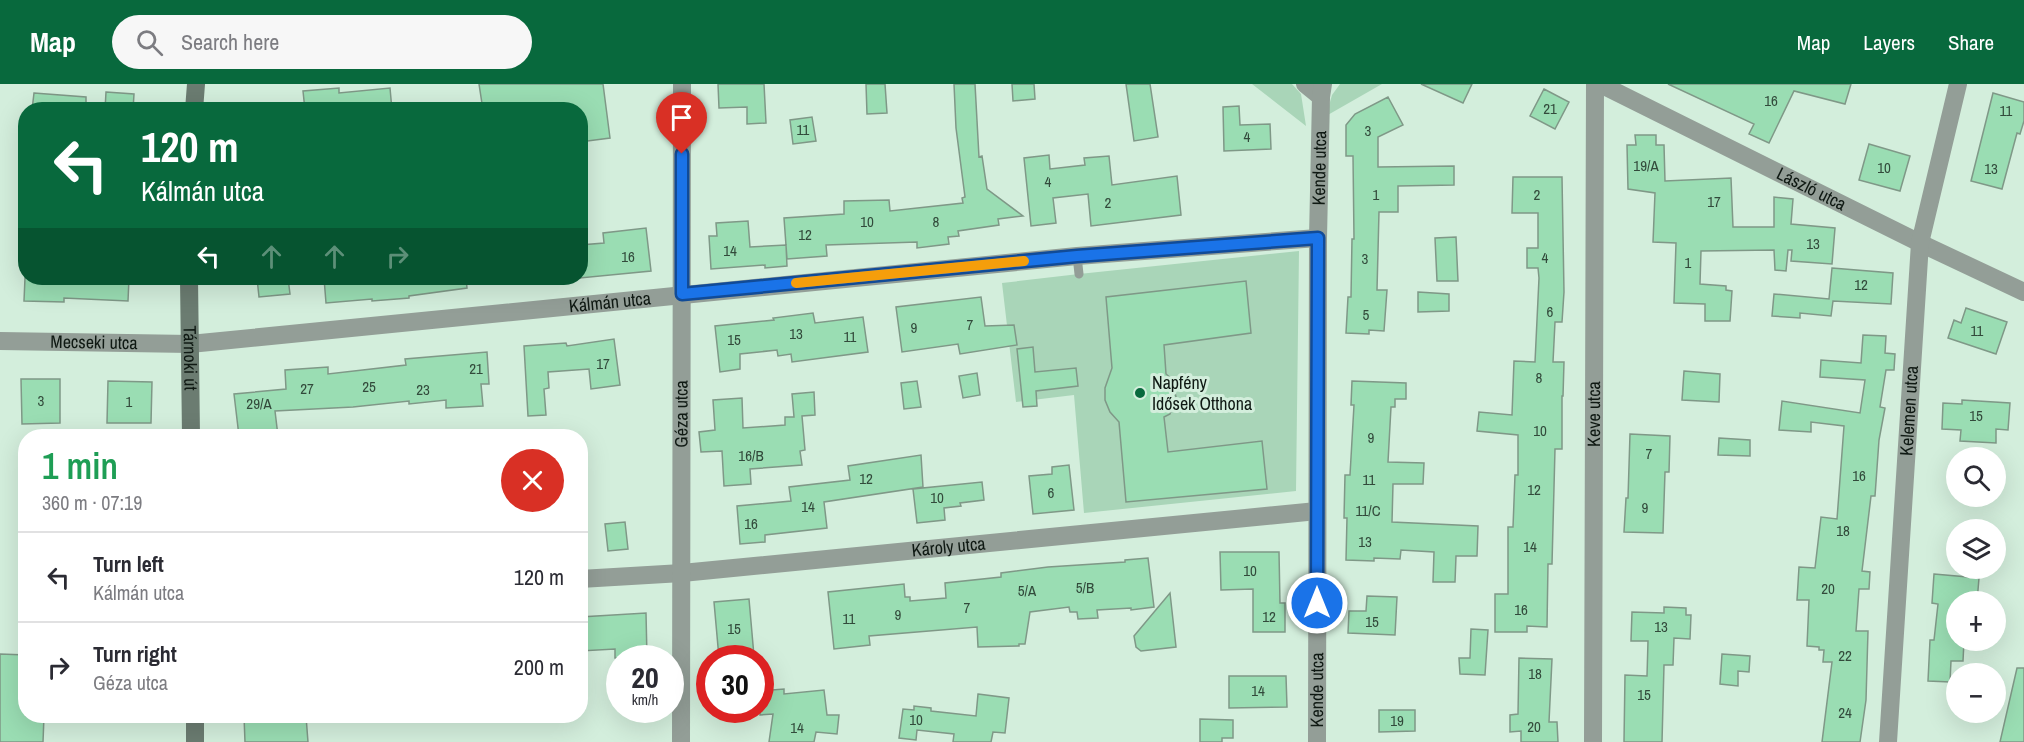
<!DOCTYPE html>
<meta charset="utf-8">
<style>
body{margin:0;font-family:"Archivo Narrow",sans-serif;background:#f7f7f7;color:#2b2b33;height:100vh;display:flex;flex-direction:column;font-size:22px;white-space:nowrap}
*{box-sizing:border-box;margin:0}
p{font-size:20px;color:#7c7c81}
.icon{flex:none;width:33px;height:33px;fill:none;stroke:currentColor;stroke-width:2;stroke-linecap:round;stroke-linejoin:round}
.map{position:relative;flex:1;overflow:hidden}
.sheet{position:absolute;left:18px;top:345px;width:570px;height:294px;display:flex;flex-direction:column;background:#fff;border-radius:24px;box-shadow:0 6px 24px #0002}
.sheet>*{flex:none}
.hud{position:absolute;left:18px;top:18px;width:570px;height:183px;border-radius:24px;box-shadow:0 6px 24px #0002;background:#08693d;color:#fff;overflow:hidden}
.fabs{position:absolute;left:1946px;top:363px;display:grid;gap:12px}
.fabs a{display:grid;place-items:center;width:60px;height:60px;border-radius:50%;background:#fff;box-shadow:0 6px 24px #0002;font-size:30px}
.speed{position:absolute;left:606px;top:561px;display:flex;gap:12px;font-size:30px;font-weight:700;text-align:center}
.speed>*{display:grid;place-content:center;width:78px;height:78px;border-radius:50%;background:#fff;box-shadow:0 6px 24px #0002;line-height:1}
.speed small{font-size:15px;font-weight:400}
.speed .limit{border:9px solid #d22;background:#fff;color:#111}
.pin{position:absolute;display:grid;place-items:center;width:51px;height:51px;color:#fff;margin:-62px -26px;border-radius:50% 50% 50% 0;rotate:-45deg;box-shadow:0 0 6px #0007}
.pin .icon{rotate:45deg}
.me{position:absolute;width:66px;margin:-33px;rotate:0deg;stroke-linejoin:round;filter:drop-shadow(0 0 4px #0008)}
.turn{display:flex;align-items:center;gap:21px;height:126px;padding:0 24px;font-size:27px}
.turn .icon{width:78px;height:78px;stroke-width:2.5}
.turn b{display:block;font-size:42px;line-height:51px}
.lanes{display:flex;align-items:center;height:57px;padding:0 24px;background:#0003;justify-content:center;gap:30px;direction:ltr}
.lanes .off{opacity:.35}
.round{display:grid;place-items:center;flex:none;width:63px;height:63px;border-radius:32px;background:#f7f7f7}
.overview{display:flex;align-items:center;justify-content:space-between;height:102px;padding:0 24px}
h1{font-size:36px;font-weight:600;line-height:45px;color:#1e9e55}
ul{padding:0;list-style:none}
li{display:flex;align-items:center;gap:18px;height:90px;padding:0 24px;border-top:2px solid #e1e1e2}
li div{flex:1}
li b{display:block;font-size:22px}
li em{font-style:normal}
header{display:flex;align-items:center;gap:36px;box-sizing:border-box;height:84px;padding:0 30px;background:#08693d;color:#fff}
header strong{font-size:28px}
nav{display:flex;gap:33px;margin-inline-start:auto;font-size:21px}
.search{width:420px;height:54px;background:#f7f7f7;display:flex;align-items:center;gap:15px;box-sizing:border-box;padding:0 21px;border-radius:33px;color:#7c7c81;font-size:22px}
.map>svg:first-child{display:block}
.green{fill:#a9d5b8}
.building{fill:#9addb3;stroke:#7f9887;stroke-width:1.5}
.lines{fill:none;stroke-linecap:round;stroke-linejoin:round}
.lane{stroke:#939e97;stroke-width:9}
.street{stroke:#939e97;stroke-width:18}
.secondary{stroke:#6b7c71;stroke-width:18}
.route-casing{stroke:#114b97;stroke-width:15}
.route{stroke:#1a73e8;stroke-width:10}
.slow{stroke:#f59e0b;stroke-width:10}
.poi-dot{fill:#08693d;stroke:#d3eedc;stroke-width:2}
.labels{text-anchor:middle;stroke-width:6;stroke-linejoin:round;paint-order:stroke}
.number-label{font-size:15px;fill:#324a3b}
.street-label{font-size:18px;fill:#0f1913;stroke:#d3eedc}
.poi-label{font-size:18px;fill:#0f1913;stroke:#d3eedc;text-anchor:start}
</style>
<header>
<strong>Map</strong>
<div class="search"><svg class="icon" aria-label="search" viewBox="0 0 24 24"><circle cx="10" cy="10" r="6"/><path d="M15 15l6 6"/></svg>Search here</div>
<nav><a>Map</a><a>Layers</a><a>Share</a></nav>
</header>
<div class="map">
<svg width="2024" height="658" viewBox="0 0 2024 658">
<rect width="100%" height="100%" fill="#d3eedc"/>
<path class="green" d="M1252 0H1292L1301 10 1306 42Z
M1340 0H1382L1326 32 1332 11Z
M1299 167 1296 407 1084 429 1074 311 1016 318 1002 199 1079 190Z"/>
<path class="building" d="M479 0H603L610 54 580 58V26H483Z
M718 0H764L766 39 747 40V23L719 24Z
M866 0H885L887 29 867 30Z
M954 0H975L979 73 982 72 987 105 1023 132 998 135 999 141 958 147 959 152 948 153 949 160 917 164V158L826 161 827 172 787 175 784 134 844 130V117L889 116 890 127 963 119 962 114 965 113 956 44Z
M1012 0H1034L1035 15 1013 17Z
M1126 0H1150L1158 53 1134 57Z
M1421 0H1472L1463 19Z
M1668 0H1851L1845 20 1794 7 1769 59 1749 50 1754 40Z
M339 4V9L390 4 392 26H305L303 7Z
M1544 5 1569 18 1555 45 1530 32Z
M106 8 134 10 133 26H105Z
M34 9 86 13V26H32Z
M1993 9 2024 18V37L2020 50 2017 49 2002 105 1971 97Z
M1388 13 1403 41 1378 53V83L1454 82V101L1398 102V128H1379L1377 206H1387L1384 247 1369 246V250L1346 249 1348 213H1351L1352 155H1354L1353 72H1346V41L1355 30Z
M1239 22 1240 41 1270 40 1271 65 1224 67 1223 23Z
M812 33 816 57 793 60 790 36Z
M1635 51H1656V61H1664L1665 97 1731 94 1733 143H1774V113L1793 115 1791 140 1835 144 1832 180 1791 177 1792 166H1788L1786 187 1775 186 1774 166 1701 167 1700 200 1726 202V206L1732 207 1730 237H1705V220L1674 219 1676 159 1653 158 1655 109 1628 105 1627 61H1636Z
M1869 60 1910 72 1900 107 1859 96Z
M1049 71 1050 85 1085 81 1084 74 1109 72 1112 101 1177 92 1181 131 1091 142 1088 110 1053 114 1056 139 1031 142 1024 74Z
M1513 93H1562L1564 208 1562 238H1555L1553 278H1564L1563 312H1562V365H1555L1552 480H1548L1547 543 1527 542V548H1495V510H1508V443H1513L1515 391H1518V351L1477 347 1479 328 1512 331 1514 277 1535 278 1539 194 1538 184H1527V164H1538V129H1512Z
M748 137 750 163 786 161 787 182 765 184V181L711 185 709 152H717L716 139Z
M646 144 651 187 580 194V161L604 159 603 149Z
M1456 153 1458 197H1437L1435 154Z
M1832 184 1893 189 1891 220 1833 217 1831 232 1800 229V234L1772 232 1774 210 1829 215Z
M25 194H129L128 217 64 214V218L24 217Z
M257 194H288L290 210 259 213Z
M324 194H466L467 204 409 212V214L372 217V215L326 219Z
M1246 197 1251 249 1164 261 1166 290 1172 295 1176 313 1170 330 1164 333 1168 368 1262 357 1267 405 1126 418 1119 338 1110 328 1105 316V304L1112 284 1106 213Z
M1418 208 1449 210V227L1418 228Z
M981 213 985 242 1014 241 1017 261 960 270 958 260 902 268 896 223Z
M1966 224 2007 238 1996 270 1948 254 1954 236 1961 239Z
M813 229 815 239 863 233 868 268 792 278 791 270 778 272 777 266 740 270V285L720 288 715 242 774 236 773 234Z
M1863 251 1886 252 1885 269 1895 270 1894 286H1886L1880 323 1885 324 1879 356 1875 412H1871L1862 487 1870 488 1869 505H1859L1856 547H1868L1866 616 1860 658H1822L1832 578H1823L1824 566H1819V563L1807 562 1809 516H1797L1799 483 1815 484 1821 433 1837 435 1844 342 1811 338V348L1779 346 1782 317 1860 329 1865 296 1820 293 1821 276 1861 279Z
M614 255 620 301 591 305 589 285 548 288 549 304 544 305 546 331 528 332 524 262 566 259 567 262Z
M1033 263 1035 288 1076 284 1078 302 1036 307 1037 322 1023 323 1017 265Z
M487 268 489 300H481L483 322 446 324V316L409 320V317L353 323 275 327 278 352H239L234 310 286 305 285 286 328 283V290L406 281 405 275Z
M1684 287 1720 290 1719 318 1682 316Z
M977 289 980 311 963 314 959 292Z
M21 295H60V339L22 340Z
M108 297 152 298 151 339H107Z
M917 297 921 323 904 325 901 299Z
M1352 297 1406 299V315H1395V323H1391L1388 378 1424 379 1423 400H1393L1392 438 1478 442 1477 472H1456L1455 498H1433L1434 468 1401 466 1400 475 1374 474V477L1346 476 1347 434H1344L1345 391H1350L1354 321H1351Z
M814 308 815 331 802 332 805 366 800 367 802 381 750 385 751 400 724 402 722 367 701 368 699 348 715 346 713 316 742 314 743 344 785 341V333H794L792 310Z
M1962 316 2010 319 2008 346 1996 345V359L1960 357 1961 346 1942 345 1943 319 1962 320Z
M1630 350 1670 352 1669 388H1665L1663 449 1624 448 1626 414H1628Z
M1719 354 1750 356V372L1718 371Z
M921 371 923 403 824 418 827 444 765 451V458L740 460 737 422 791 417 789 403 850 396 848 382Z
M1069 381 1074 426 1033 430 1029 392 1052 390V383Z
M982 398 984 416 960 419 961 422 944 424 945 436 917 439 913 405Z
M625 438 628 465 608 467 605 440Z
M1220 468H1279L1280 519H1285V548H1253V505L1221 506Z
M1148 474 1154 523 1131 526V524L1097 526 1098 534 1078 535 1077 528H1070L1069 523 1030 528 1025 560H1019V562L978 563 977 543 869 552 870 561 834 565 828 508 904 500 905 513H910V517L946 514 945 499 1001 493V489L1048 483 1125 478V476Z
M1934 490 1979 494 1977 518H1956V557H1964L1963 577H1951L1950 598 1928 597 1930 556H1934L1938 520 1932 519Z
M1170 509 1176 563 1141 567 1136 563 1134 552Z
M1367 512 1397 513 1395 551 1348 549 1349 527H1366Z
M749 515 754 572 719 574 714 518Z
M1664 523 1686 524V531H1691L1690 555 1674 554 1673 581H1664L1662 658H1624L1625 591 1647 592 1648 557H1631L1632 528 1664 529Z
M646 529 647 574H615V565L580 567V533Z
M1471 545 1488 546 1485 591 1460 590 1459 574H1470Z
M0 570 26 571V632H44L43 658H0Z
M1722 570 1750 572 1749 588 1738 587V602L1720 600Z
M1519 574 1552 575 1549 638H1557L1558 658H1521V647L1510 648V631L1518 630Z
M2017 584H2024V658H2000Z
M1229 592H1286L1287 623 1229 624Z
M784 605V610L824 606 827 631H839L837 650 816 648 814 658H769L773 630 760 631V607Z
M978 610 1009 614 1005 649 993 648 991 658H953L954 650 917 646 916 656 899 654 903 625 914 626V622L931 624V627L976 632Z
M1379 626H1415V647L1379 648Z
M244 632H306L308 658H245Z
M1200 635 1233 636V654H1222V658H1200Z"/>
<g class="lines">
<path class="lane" d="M1077 172 1079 190"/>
<g class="street">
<path d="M1305 0 1321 13"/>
<path id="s1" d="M1600 0 1920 159 2024 208"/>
<path id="s2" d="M0 257 190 260 1077 172 1318 154"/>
<path id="s3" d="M580 495 682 489 1317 427"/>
<path id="s4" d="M681 658 682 0"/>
<path id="s5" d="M1317 658 1318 154 1321 13 1323 0"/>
<path id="s6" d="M1593 658 1595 0"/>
<path id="s7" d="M1888 658 1920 159 1958 0"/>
</g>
<g class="secondary">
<path d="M194 26 196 0"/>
<path id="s8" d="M189 194 191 352"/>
<path d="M195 632V658"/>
</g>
</g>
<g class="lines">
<g class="route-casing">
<path id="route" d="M682 70V210L1077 172 1318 154 1317 519"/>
</g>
<use href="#route" class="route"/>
<path class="slow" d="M796 199 1024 177"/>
</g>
<circle class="poi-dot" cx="1140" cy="309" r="6"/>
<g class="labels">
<g class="number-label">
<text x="1771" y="22">16</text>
<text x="1550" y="30">21</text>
<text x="2006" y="32">11</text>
<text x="803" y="51">11</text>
<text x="1368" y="52">3</text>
<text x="1247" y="58">4</text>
<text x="1646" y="87">19/A</text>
<text x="1884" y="89">10</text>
<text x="1991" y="90">13</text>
<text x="1048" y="103">4</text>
<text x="1376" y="116">1</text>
<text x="1537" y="116">2</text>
<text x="1714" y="123">17</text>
<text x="1108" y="124">2</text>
<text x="867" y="143">10</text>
<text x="936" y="143">8</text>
<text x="805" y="156">12</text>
<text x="1813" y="165">13</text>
<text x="730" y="172">14</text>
<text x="628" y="178">16</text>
<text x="1545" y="179">4</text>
<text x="1365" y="180">3</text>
<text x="1688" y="184">1</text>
<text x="1861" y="206">12</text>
<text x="1550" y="233">6</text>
<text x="1366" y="236">5</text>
<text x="970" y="246">7</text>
<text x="914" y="249">9</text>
<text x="1977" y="252">11</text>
<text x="796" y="255">13</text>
<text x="850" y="258">11</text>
<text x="734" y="261">15</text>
<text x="603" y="285">17</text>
<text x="476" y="290">21</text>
<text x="1539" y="299">8</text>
<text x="369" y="308">25</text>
<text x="307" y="310">27</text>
<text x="423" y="311">23</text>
<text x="41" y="322">3</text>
<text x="129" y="323">1</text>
<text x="259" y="325">29/A</text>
<text x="1976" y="337">15</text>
<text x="1540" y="352">10</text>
<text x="1371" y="359">9</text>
<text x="1649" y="375">7</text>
<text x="751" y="377">16/B</text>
<text x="1859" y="397">16</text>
<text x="866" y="400">12</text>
<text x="1369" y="401">11</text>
<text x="1534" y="411">12</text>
<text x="1051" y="414">6</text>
<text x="937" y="419">10</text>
<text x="808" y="428">14</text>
<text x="1645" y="429">9</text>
<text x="1368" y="432">11/C</text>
<text x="751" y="445">16</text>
<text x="1843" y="452">18</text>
<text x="1365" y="463">13</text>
<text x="1530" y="468">14</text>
<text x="1250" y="492">10</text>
<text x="1085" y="509">5/B</text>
<text x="1828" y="510">20</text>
<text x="1027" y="512">5/A</text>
<text x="967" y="529">7</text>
<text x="1521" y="531">16</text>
<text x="898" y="536">9</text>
<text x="1269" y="538">12</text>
<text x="849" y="540">11</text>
<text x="1372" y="543">15</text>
<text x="1661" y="548">13</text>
<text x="734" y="550">15</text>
<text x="1845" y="577">22</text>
<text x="1535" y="595">18</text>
<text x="1258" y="612">14</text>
<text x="1644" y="616">15</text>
<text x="1845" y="634">24</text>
<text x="916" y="641">10</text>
<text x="1397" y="642">19</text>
<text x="1534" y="648">20</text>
<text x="797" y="649">14</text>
</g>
<g class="street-label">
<text dy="6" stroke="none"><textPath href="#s5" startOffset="574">Kende utca</textPath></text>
<text dy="6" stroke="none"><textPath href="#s1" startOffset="236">László utca</textPath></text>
<text dy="6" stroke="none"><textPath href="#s2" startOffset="612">Kálmán utca</textPath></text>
<text dy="6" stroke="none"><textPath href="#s2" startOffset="94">Mecseki utca</textPath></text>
<text dy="6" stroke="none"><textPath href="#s8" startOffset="80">Tárnoki út</textPath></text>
<text dy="6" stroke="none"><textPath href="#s7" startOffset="332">Kelemen utca</textPath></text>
<text dy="6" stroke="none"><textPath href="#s4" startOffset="328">Géza utca</textPath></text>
<text dy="6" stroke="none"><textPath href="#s6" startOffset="328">Keve utca</textPath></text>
<text dy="6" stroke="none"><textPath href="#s3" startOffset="370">Károly utca</textPath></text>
<text dy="6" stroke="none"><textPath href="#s5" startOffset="52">Kende utca</textPath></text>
</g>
<g class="poi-label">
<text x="1152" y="305">Napfény<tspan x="1152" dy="21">Idősek Otthona</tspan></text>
</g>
</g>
</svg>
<div class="fabs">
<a><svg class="icon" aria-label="search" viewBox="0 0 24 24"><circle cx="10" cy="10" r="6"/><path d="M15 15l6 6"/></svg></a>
<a><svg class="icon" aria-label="layers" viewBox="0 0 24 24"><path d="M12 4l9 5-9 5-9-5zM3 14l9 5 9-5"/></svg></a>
<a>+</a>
<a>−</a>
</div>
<div class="speed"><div>20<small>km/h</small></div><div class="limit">30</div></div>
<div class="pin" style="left:682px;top:70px;background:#d93025"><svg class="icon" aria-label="arrive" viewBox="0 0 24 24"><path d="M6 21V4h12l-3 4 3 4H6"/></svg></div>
<svg class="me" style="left:1317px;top:519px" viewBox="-20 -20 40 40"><circle r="17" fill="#1a73e8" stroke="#fff" stroke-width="3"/><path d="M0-11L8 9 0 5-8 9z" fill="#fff"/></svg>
<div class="hud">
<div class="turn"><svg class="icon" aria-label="left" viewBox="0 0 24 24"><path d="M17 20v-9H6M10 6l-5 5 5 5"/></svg><div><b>120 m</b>Kálmán utca</div></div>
<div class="lanes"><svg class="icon" aria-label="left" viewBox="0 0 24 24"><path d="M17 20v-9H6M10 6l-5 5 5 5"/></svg><svg class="icon off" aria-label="ahead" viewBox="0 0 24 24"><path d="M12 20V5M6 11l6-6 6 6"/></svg><svg class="icon off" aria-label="ahead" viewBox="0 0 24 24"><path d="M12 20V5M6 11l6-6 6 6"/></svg><svg class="icon off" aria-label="right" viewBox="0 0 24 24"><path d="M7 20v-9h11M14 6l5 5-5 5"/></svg></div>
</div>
<section class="sheet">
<div class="overview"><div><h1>1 min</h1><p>360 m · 07:19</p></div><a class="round" style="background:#d93025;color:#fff"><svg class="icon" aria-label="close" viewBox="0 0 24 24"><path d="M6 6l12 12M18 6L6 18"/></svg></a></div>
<ul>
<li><svg class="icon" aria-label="left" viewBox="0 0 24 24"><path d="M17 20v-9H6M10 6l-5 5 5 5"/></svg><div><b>Turn left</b><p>Kálmán utca</p></div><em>120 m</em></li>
<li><svg class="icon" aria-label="right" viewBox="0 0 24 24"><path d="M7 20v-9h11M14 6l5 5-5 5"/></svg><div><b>Turn right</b><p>Géza utca</p></div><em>200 m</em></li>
</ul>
</section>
</div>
